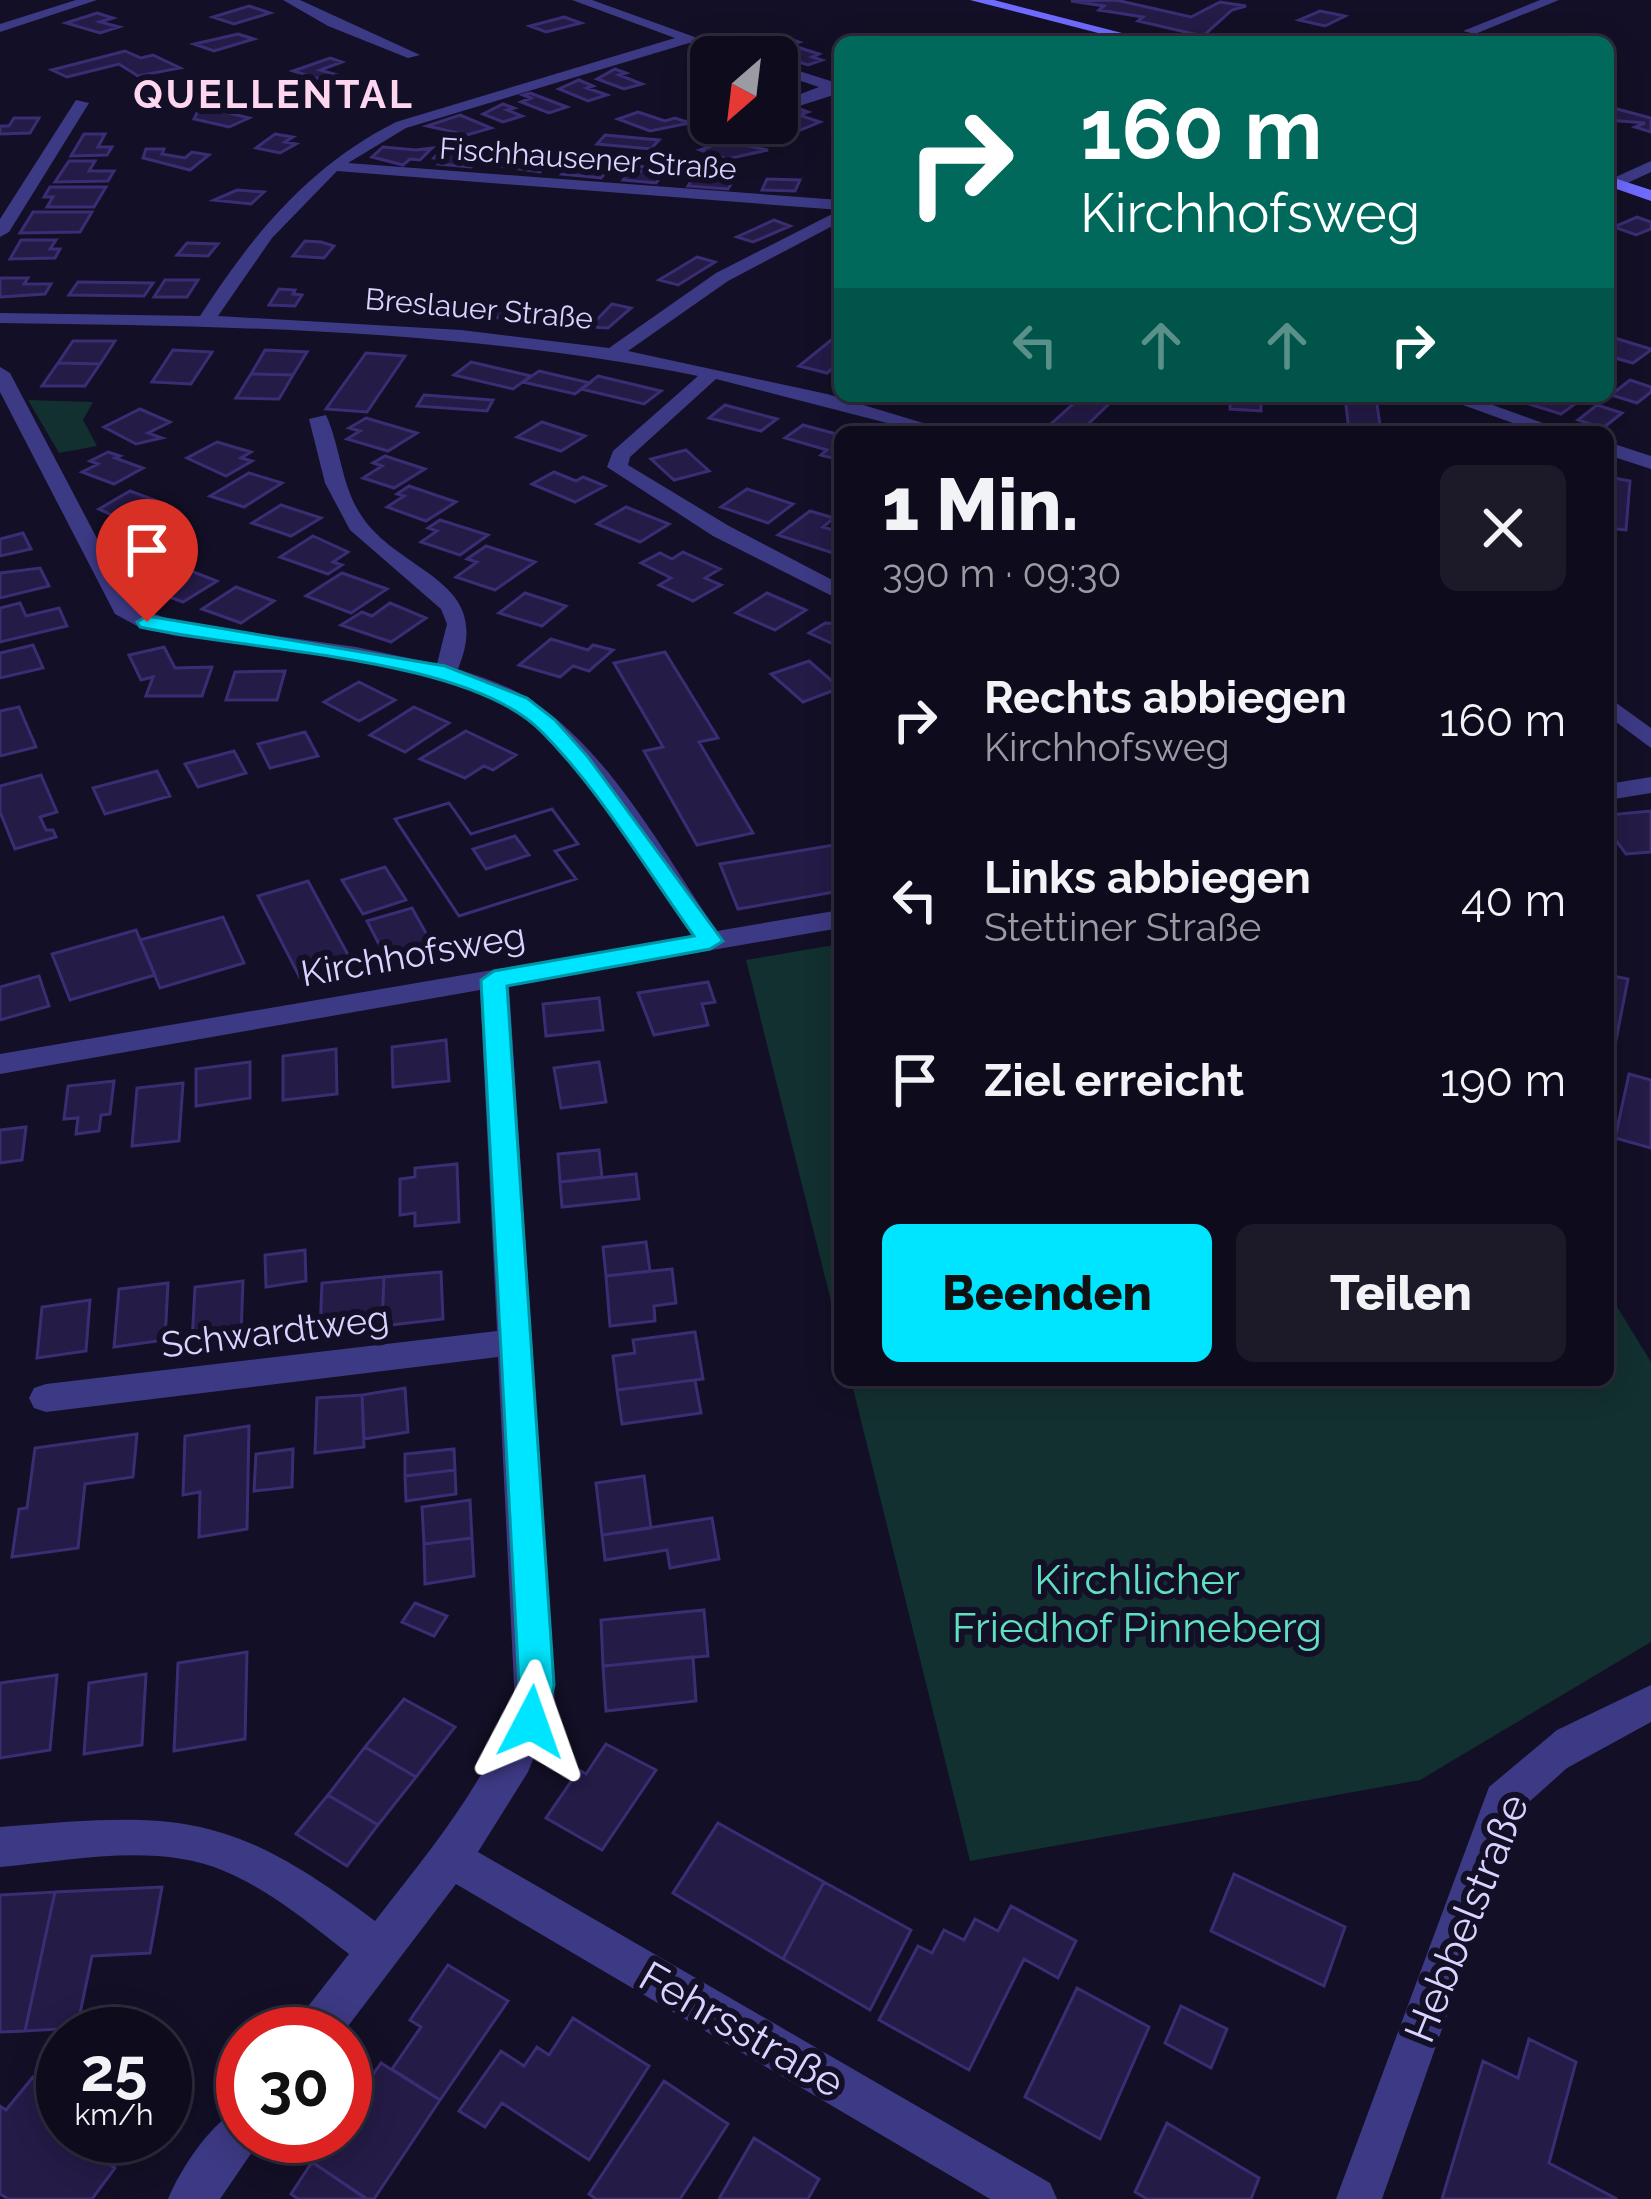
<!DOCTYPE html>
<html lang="de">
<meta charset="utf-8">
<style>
body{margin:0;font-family:Raleway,sans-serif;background:#1c1929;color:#f1f3f6;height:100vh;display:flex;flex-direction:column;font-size:45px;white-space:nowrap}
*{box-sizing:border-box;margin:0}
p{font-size:39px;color:#9b9ba3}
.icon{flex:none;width:66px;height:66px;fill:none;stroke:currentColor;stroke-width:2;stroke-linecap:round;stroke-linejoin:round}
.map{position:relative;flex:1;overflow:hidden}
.side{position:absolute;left:834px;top:426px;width:780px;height:960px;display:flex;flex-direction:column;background:#0e0b1c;border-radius:18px;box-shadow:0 6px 30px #0003,0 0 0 3px #2e2b3b}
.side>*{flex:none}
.banner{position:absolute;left:834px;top:36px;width:780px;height:366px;border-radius:18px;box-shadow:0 6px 30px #0003,0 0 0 3px #2e2b3b;background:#00695c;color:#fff;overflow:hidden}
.needle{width:78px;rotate:208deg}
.tools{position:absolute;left:690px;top:36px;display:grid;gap:24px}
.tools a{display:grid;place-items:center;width:108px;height:108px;border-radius:18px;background:#0e0b1c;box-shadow:0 6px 30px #0003,0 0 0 3px #2e2b3b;font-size:60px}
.speed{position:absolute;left:36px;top:2007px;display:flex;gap:24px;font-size:60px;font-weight:700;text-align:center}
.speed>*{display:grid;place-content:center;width:156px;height:156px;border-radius:50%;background:#0e0b1c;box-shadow:0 6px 30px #0003,0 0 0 3px #2e2b3b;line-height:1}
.speed small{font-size:30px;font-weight:400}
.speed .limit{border:18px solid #d22;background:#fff;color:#111}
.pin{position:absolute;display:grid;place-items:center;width:102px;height:102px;color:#fff;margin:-123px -51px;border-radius:50% 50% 50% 0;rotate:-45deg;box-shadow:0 0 12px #0007}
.pin .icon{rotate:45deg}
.me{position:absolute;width:132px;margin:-66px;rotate:4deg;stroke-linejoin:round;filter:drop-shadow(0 0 9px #0008)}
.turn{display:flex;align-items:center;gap:42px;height:252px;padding:0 48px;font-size:54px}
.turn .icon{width:156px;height:156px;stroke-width:2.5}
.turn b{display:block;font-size:84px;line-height:102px}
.lanes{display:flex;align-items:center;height:114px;padding:0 48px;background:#0003;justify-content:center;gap:60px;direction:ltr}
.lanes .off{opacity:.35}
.round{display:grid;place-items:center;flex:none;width:126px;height:126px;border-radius:18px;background:#1c1929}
.summary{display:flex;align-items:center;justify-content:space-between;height:204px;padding:0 48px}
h1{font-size:72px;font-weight:800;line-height:90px}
.cta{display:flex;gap:24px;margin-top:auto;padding:24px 48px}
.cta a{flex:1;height:138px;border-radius:18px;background:#00e5ff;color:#111;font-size:48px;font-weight:800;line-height:138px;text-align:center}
.cta a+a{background:#1c1929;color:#f1f3f6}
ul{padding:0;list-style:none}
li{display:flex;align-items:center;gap:36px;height:180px;padding:0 48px}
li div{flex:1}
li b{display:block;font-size:45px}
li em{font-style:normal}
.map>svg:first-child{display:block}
.green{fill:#12302f}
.building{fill:#241b47;stroke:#3b2d73;stroke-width:3;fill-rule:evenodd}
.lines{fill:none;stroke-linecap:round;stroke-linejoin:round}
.street{fill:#3d3a85;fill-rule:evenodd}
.secondary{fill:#6f6bff;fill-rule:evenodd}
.route{fill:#00e5ff;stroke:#0095a6;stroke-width:3}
.labels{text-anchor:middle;stroke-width:12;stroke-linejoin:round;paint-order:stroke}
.far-street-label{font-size:30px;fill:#d9d4ff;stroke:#130f26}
.street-label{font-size:36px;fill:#d9d4ff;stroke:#130f26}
.far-district-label{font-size:39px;font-weight:bold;letter-spacing:3px;fill:#ffd6f0;stroke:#130f26}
.near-park-label{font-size:42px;fill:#5fe0c0;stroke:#130f26}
.near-street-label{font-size:42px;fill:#d9d4ff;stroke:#130f26}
</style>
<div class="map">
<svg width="1651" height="2199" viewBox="0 0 1651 2199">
<rect width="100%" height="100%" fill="#130f26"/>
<path class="green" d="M28 400 93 402 83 420 97 446 59 453Z
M840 944V1337L746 960Z
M1608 1292 1651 1362V1642L1420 1780 970 1861 851 1380H1608Z"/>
<path class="building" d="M1116 0 1191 17 1220 2 1246 6 1232 10 1203 36 1138 21 1143 17 1099 10 1104 6 1071 1Z
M249 6 270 13 234 24 213 17Z
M1320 11 1345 16 1325 26 1299 20Z
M97 13 113 18 100 22 119 27 100 33 66 23Z
M564 17 581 23 546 32 530 26Z
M238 34 254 39 214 51 194 44Z
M765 35 782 36 799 42 765 52 742 48Z
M797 47 819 54 812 57 822 60 808 65 783 57 790 55 783 52Z
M125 51 141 58 153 55 180 68 138 76 119 64 67 77 52 70Z
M330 58 342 62 320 70 334 74 319 79 293 71Z
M615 69 626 73 619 75 642 84 624 89 597 79Z
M579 80 593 86 587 88 607 95 588 101 559 89Z
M530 93 567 107 549 113 521 102 531 98 523 95Z
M503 104 514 108 507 110 522 116 503 122 483 114Z
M201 105H224L221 111 249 118 229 127 194 119Z
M794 107 808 112 799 115 820 122 801 130 777 122 783 119 777 114Z
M1617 109 1651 118V132L1635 127 1645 123 1608 120V113Z
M638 112 665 121 675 118 690 123 650 131 618 119Z
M460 115 491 128 467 135 427 126Z
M14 118H39L30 133 0 134V126H9Z
M760 123 776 126 771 128 789 133 771 141 746 133Z
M717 133 736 139 730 142 768 150 727 159 700 150 714 145 699 140Z
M84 134H105L98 147H112L107 155 71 156Z
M275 134 293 137 285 142 296 144 280 153 256 148Z
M605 135 659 140 651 149 597 144Z
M383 147 416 150 432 148 420 160 410 159 403 165 372 157Z
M146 149H164L162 154 185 158 192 152 209 155 190 170 143 158Z
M441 150 456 151 453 154 482 157 471 167 439 164 445 159 434 158Z
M503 154 552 158 540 172 492 165Z
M69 161H95L89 171H114L108 181 55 182Z
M562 163 592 166 613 164 601 178 562 174 565 171 556 170Z
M627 165 646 167 642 171 664 173 656 183 623 180 627 174H620Z
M687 166 708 168 703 175 735 178 728 189 688 186 693 178 679 177Z
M767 179 800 180 795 191 762 190Z
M50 187H106L94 207H47L53 197H44Z
M237 190 264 192 251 204 214 200Z
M33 212H92L80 232 20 233Z
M1637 217 1651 222V229L1636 235 1614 227Z
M774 220 790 226 753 242 737 237Z
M21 240H56L50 249H60L55 258 10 259Z
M305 241 321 242 334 246 324 258 293 256Z
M187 243 218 244 208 256 177 255Z
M697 257 715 262 678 285 659 280Z
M0 278H28L24 284H51L45 294 0 297Z
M165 280H198L187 297H154Z
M78 282 153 283 144 296 69 295Z
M279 289 295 290 293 294 302 295 295 306 269 305Z
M405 300 448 302 439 317 399 311Z
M473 300 492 301 490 305 509 306 500 318 461 315Z
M612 304 631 308 608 328 590 327Z
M840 333V362L827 373 799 366Z
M1608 336 1651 349V350L1633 363 1608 356Z
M73 341H115L100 364 58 363Z
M173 350 212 352 191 384 152 382Z
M265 350 307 352 293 375 251 374Z
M366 353 405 356 367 412 326 409Z
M471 362 531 376 513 389 454 375Z
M58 363 100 364 85 386H42Z
M539 371 590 383 575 394 523 382Z
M251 374 293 375 279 399 236 398Z
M598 376 661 391 644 404 581 389Z
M1630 380 1651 387V392L1637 403 1611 395Z
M424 395 493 400 487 411 417 406Z
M1082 396H1117L1080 432H1042Z
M1230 396H1261V411L1230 409Z
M1345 396 1376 397 1381 432H1349Z
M1540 396H1564L1579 401 1561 414 1529 404Z
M725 405 777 419 761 431 709 418Z
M1597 405 1622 413 1603 428 1578 420Z
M140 409 170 422 148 433 162 438 136 444 104 427Z
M366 418 417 433 388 451 347 439 360 431 349 428Z
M542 422 585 436 561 451 517 437Z
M803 425 840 435V460L821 455 827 450 785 438Z
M217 442 251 452 241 458 252 461 226 476 187 458Z
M686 450 709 471 674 480 651 459Z
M108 452 120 456 115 458 143 468 114 484 82 472 98 464 90 461Z
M385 456 425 469 394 488 363 478 382 466 373 463Z
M554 472 576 481 583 477 605 486 575 502 532 484Z
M249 473 282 483 244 507 210 496Z
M1608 477 1630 481 1626 530 1608 528Z
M409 486 456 502 426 521 387 507 404 496 397 494Z
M747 489 793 504 768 523 721 507Z
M130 491 165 504 127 522 99 509Z
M281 505 321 518 291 536 252 523Z
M626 507 669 524 640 542 597 524Z
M810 511 834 518 823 527 840 532V548L833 553 778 535Z
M440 520 488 535 460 555 421 542 437 531 428 528Z
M145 526 154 529 148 532 186 545 159 562 122 547 135 539 126 537Z
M23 533 31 549 0 556V539Z
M313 536 348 552 333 562 342 565 328 574 280 557Z
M486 546 535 562 495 590 456 577 477 562 467 559Z
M683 552 720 569 705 578 721 585 693 601 659 585 671 578 641 563 660 553 672 559Z
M178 566 217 581 183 602 143 587Z
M40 568 49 586 0 598V573Z
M342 573 387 589 351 613 306 596Z
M236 587 274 601 241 623 202 609Z
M525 593 566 606 542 626 499 613Z
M767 593 806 610 775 630 736 613Z
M20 603 26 616 59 608 67 626 0 642V608Z
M390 603 426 618 391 642 341 625 362 612 372 616Z
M825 623 840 624V647L809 633Z
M551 639 588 650 593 645 613 650 589 671 573 666 560 677 519 665Z
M33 645 43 668 0 678V653Z
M164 647 175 668 212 667 202 696H146L153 677 141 680 129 655Z
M665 652 718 738 699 742 753 833 697 845 644 751 663 747 614 663Z
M809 661 840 688 803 702 771 674Z
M285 671 277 700H226L235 672Z
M359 682 395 700 359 721 324 702Z
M19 707 36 747 0 756V711Z
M414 707 449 723 405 752 370 735Z
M466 731 516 755 493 770 484 766 465 778 420 759Z
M305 732 318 756 270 768 258 744Z
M234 751 246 773 198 787 185 764Z
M157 771 170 796 105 814 93 788Z
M41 775 57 812 40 817 46 830H53L56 837 15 849 0 812V786Z
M449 803 471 834 552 809 578 844 555 851 576 879 459 916 395 819ZM515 836 529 855 486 869 473 849Z
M449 803 471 834 552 809 578 844 555 851 576 879 459 916 395 819Z
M1651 811V852L1626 854 1608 830V815Z
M840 844V891L738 909 720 864Z
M385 867 406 900 363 914 342 880Z
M308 881 352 962 300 978 258 896Z
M412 908 432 944 386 958 367 921Z
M223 917 244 963 160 988 140 940Z
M136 930 155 975 70 1000 52 954Z
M1608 975 1628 979 1614 1050 1608 1048Z
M39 976 49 1006 0 1020V987Z
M708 982 715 1002 702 1004 708 1025 654 1035 638 993Z
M599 998 603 1030 546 1036 543 1004Z
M446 1040 449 1081 393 1087 392 1047Z
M336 1049 337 1094 283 1100V1056Z
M250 1062V1098L196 1106V1069Z
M599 1062 606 1102 561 1108 554 1068Z
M1629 1074 1651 1080V1148L1615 1138Z
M114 1081 110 1114 101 1115 99 1131 76 1134 78 1118 64 1119 68 1086Z
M183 1083 179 1141 132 1146 137 1088Z
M26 1127 22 1160 0 1163V1130Z
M599 1150 602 1177 560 1182 558 1154Z
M457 1164 459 1222 415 1226V1213L400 1215V1179L415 1177V1168Z
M636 1174 639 1199 562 1207 560 1182Z
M646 1242 650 1271 606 1276 603 1247Z
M305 1250 306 1281 266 1287 265 1255Z
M672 1269 676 1303 654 1306 655 1321 610 1326 606 1276Z
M441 1272 443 1319 382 1326 384 1277Z
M384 1277 382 1326 320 1332 322 1283Z
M243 1281 241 1335 192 1342 195 1287Z
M168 1283 165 1340 114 1347 119 1289Z
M90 1300 86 1351 37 1358 42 1307Z
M695 1332 703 1379 617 1390 613 1356 635 1353 633 1340Z
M695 1380 701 1413 622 1424 617 1390Z
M405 1388 408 1432 364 1439 362 1395Z
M362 1395 364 1447 315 1453 317 1398Z
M249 1426 247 1529 199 1537 200 1492 183 1495 185 1436Z
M137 1434 133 1477 85 1484 78 1548 12 1557 19 1509 27 1508 35 1448Z
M293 1449 292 1487 254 1491 256 1454Z
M454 1449 455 1470 405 1476V1454Z
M455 1470 456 1494 406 1501 405 1476Z
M644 1476 651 1528 602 1535 596 1483Z
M470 1500 472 1538 424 1544 422 1507Z
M712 1518 719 1559 670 1568 667 1550 605 1560 602 1535Z
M472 1538 474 1576 425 1584 424 1544Z
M415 1603 447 1616 434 1636 402 1622Z
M704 1610 708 1656 603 1666 601 1620Z
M247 1652 245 1739 174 1751 178 1663Z
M693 1657 696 1701 606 1711 603 1666Z
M146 1674 142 1745 84 1754 89 1683Z
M57 1675 50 1750 0 1758V1683Z
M404 1699 455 1727 416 1777 365 1747Z
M606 1744 656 1770 602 1850 546 1818 579 1770 586 1774Z
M365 1747 416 1777 378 1825 328 1795Z
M328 1795 378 1825 347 1866 296 1834Z
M718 1823 824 1882 783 1959 673 1893Z
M1234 1874 1345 1927 1324 1986 1211 1931Z
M824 1882 911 1930 870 2010 783 1959Z
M162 1887 150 1953 92 1956 77 2028 25 2031 55 1892Z
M55 1892 25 2031 0 2032V1895Z
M1011 1906 1076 1941 1058 1978 1024 1959 969 2070 879 2020 918 1946 932 1953 944 1930 964 1940 975 1919 998 1931Z
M448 1965 508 2001 440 2100 392 2069 421 2027 410 2020Z
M1077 1988 1149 2027 1100 2139 1025 2097Z
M1181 2006 1227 2029 1211 2068 1165 2043Z
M573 2018 649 2066 589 2160 502 2103 485 2127 459 2111 501 2051 524 2066 537 2047 549 2055Z
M1529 2039 1576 2062 1549 2163 1617 2199H1442L1483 2061 1518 2078Z
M381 2063 440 2100 374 2199H367L312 2162 330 2136H345V2115Z
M33 2077 61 2096 43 2120 115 2168 92 2199H8L0 2194V2106L6 2110Z
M664 2081 728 2124 680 2199H596L589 2194Z
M1167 2123 1259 2178 1251 2199H1147L1135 2192Z
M754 2138 819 2179 808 2199H719Z
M312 2162 365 2198V2199H298L291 2194Z"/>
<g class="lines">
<path class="street" d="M76 0H97L0 32V24Z
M283 0H300L420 55 408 58 328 26Z
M572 0H592L750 57H729L689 43 406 128 348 163 840 200V222L728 281 628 351 827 394 953 432H922L716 379 630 457 628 465 729 526 840 584V600L713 536 607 467 613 451 698 376C467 330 234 326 0 323V313L200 316C253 234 309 166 396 122L675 38ZM337 171 840 210 716 273 609 348 461 330 218 316 272 238Z
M1540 0H1559L1475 34 1463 31Z
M777 64 840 84V93L777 113V103L819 87 777 73Z
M76 100 89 103 9 232 0 237V219Z
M713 123H744L697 136 689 131Z
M1651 161V172L1621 186 1608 185 1609 180Z
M0 367 10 373 132 605 176 622 356 647 437 664 447 624 441 609 350 530 325 483 309 419 326 415C340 446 341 482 359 512 397 575 496 577 458 669 484 678 511 686 534 702 613 756 664 854 717 931L840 910V928L509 985 555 1705 528 1772 478 1852 1050 2183 1057 2199H990L456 1884 342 2034H293L299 2018 349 1954C310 1924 270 1890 224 1871 156 1842 71 1861 0 1867V1827C178 1812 228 1810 375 1921 428 1853 484 1786 515 1705L498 1357 46 1412 34 1408 29 1398 34 1388 46 1384 497 1331 480 990 0 1074V1054L692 936C642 860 593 764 516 712 430 652 278 650 176 636L139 627 115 614 0 392Z
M1438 396H1468L1568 432H1538Z
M1608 442 1651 456V469L1608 455Z
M1608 697 1651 728V748L1608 716Z
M1651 777V793L1608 800V784Z
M1651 1685V1722L1567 1768 1519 1811 1382 2199H1336L1489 1787 1557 1730Z
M243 2107V2136H263L220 2199H168C181 2168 212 2120 243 2107Z"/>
<path class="secondary" d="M970 0H994L1157 42H1133Z
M1608 176 1651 190V201L1608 186Z"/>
</g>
<path class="route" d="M147 616 445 666 527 698 555 720 588 757 723 941 710 949 507 986 554 1685 544 1734 531 1738 519 1734 513 1722 519 1685 481 980 494 971 694 936C645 868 600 790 541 731 467 656 245 651 140 627L137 622Z"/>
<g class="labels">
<g class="far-street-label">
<text transform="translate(588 159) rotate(4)" y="10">Fischhausener Straße</text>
<text transform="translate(479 309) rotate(5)" y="10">Breslauer Straße</text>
</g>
<g class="street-label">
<text transform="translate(413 954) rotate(-10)" y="13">Kirchhofsweg</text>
<text transform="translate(275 1331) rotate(-7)" y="13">Schwardtweg</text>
</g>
<g class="far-district-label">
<text x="274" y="108">QUELLENTAL</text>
</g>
<g class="near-park-label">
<text x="1137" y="1594">Kirchlicher<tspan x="1137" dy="48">Friedhof Pinneberg</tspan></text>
</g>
<g class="near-street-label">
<text transform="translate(1466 1918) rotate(-68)" y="15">Hebbelstraße</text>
<text transform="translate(742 2029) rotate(30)" y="15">Fehrsstraße</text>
</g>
</g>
</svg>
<div class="tools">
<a><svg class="needle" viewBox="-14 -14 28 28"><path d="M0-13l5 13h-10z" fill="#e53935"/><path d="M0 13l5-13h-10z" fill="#9b9ba3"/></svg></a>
</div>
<div class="speed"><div>25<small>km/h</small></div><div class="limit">30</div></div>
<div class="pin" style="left:147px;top:622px;background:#d93025"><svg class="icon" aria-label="arrive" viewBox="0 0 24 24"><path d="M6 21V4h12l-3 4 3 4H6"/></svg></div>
<svg class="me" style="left:531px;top:1722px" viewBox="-20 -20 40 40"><path d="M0-17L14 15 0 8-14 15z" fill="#00e5ff" stroke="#fff" stroke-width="4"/></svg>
<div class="banner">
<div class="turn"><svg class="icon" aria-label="right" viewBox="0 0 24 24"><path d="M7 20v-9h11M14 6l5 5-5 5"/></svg><div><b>160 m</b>Kirchhofsweg</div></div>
<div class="lanes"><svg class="icon off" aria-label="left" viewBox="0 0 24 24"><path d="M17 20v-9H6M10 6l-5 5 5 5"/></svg><svg class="icon off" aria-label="ahead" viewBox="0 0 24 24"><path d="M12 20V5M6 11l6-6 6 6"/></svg><svg class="icon off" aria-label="ahead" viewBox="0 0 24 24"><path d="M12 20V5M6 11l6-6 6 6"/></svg><svg class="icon" aria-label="right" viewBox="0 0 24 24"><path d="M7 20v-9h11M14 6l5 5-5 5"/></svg></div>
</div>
<section class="side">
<div class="summary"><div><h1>1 Min.</h1><p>390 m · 09:30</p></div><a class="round"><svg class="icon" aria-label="close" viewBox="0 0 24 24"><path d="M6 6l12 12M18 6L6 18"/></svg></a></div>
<ul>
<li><svg class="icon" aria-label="right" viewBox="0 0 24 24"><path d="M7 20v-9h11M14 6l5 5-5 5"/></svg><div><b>Rechts abbiegen</b><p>Kirchhofsweg</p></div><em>160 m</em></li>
<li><svg class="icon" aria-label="left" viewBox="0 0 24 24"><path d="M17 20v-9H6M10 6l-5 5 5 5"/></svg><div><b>Links abbiegen</b><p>Stettiner Straße</p></div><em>40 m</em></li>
<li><svg class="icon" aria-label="arrive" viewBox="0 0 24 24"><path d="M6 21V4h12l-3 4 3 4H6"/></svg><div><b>Ziel erreicht</b></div><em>190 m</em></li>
</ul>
<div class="cta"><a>Beenden</a><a>Teilen</a></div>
</section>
</div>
